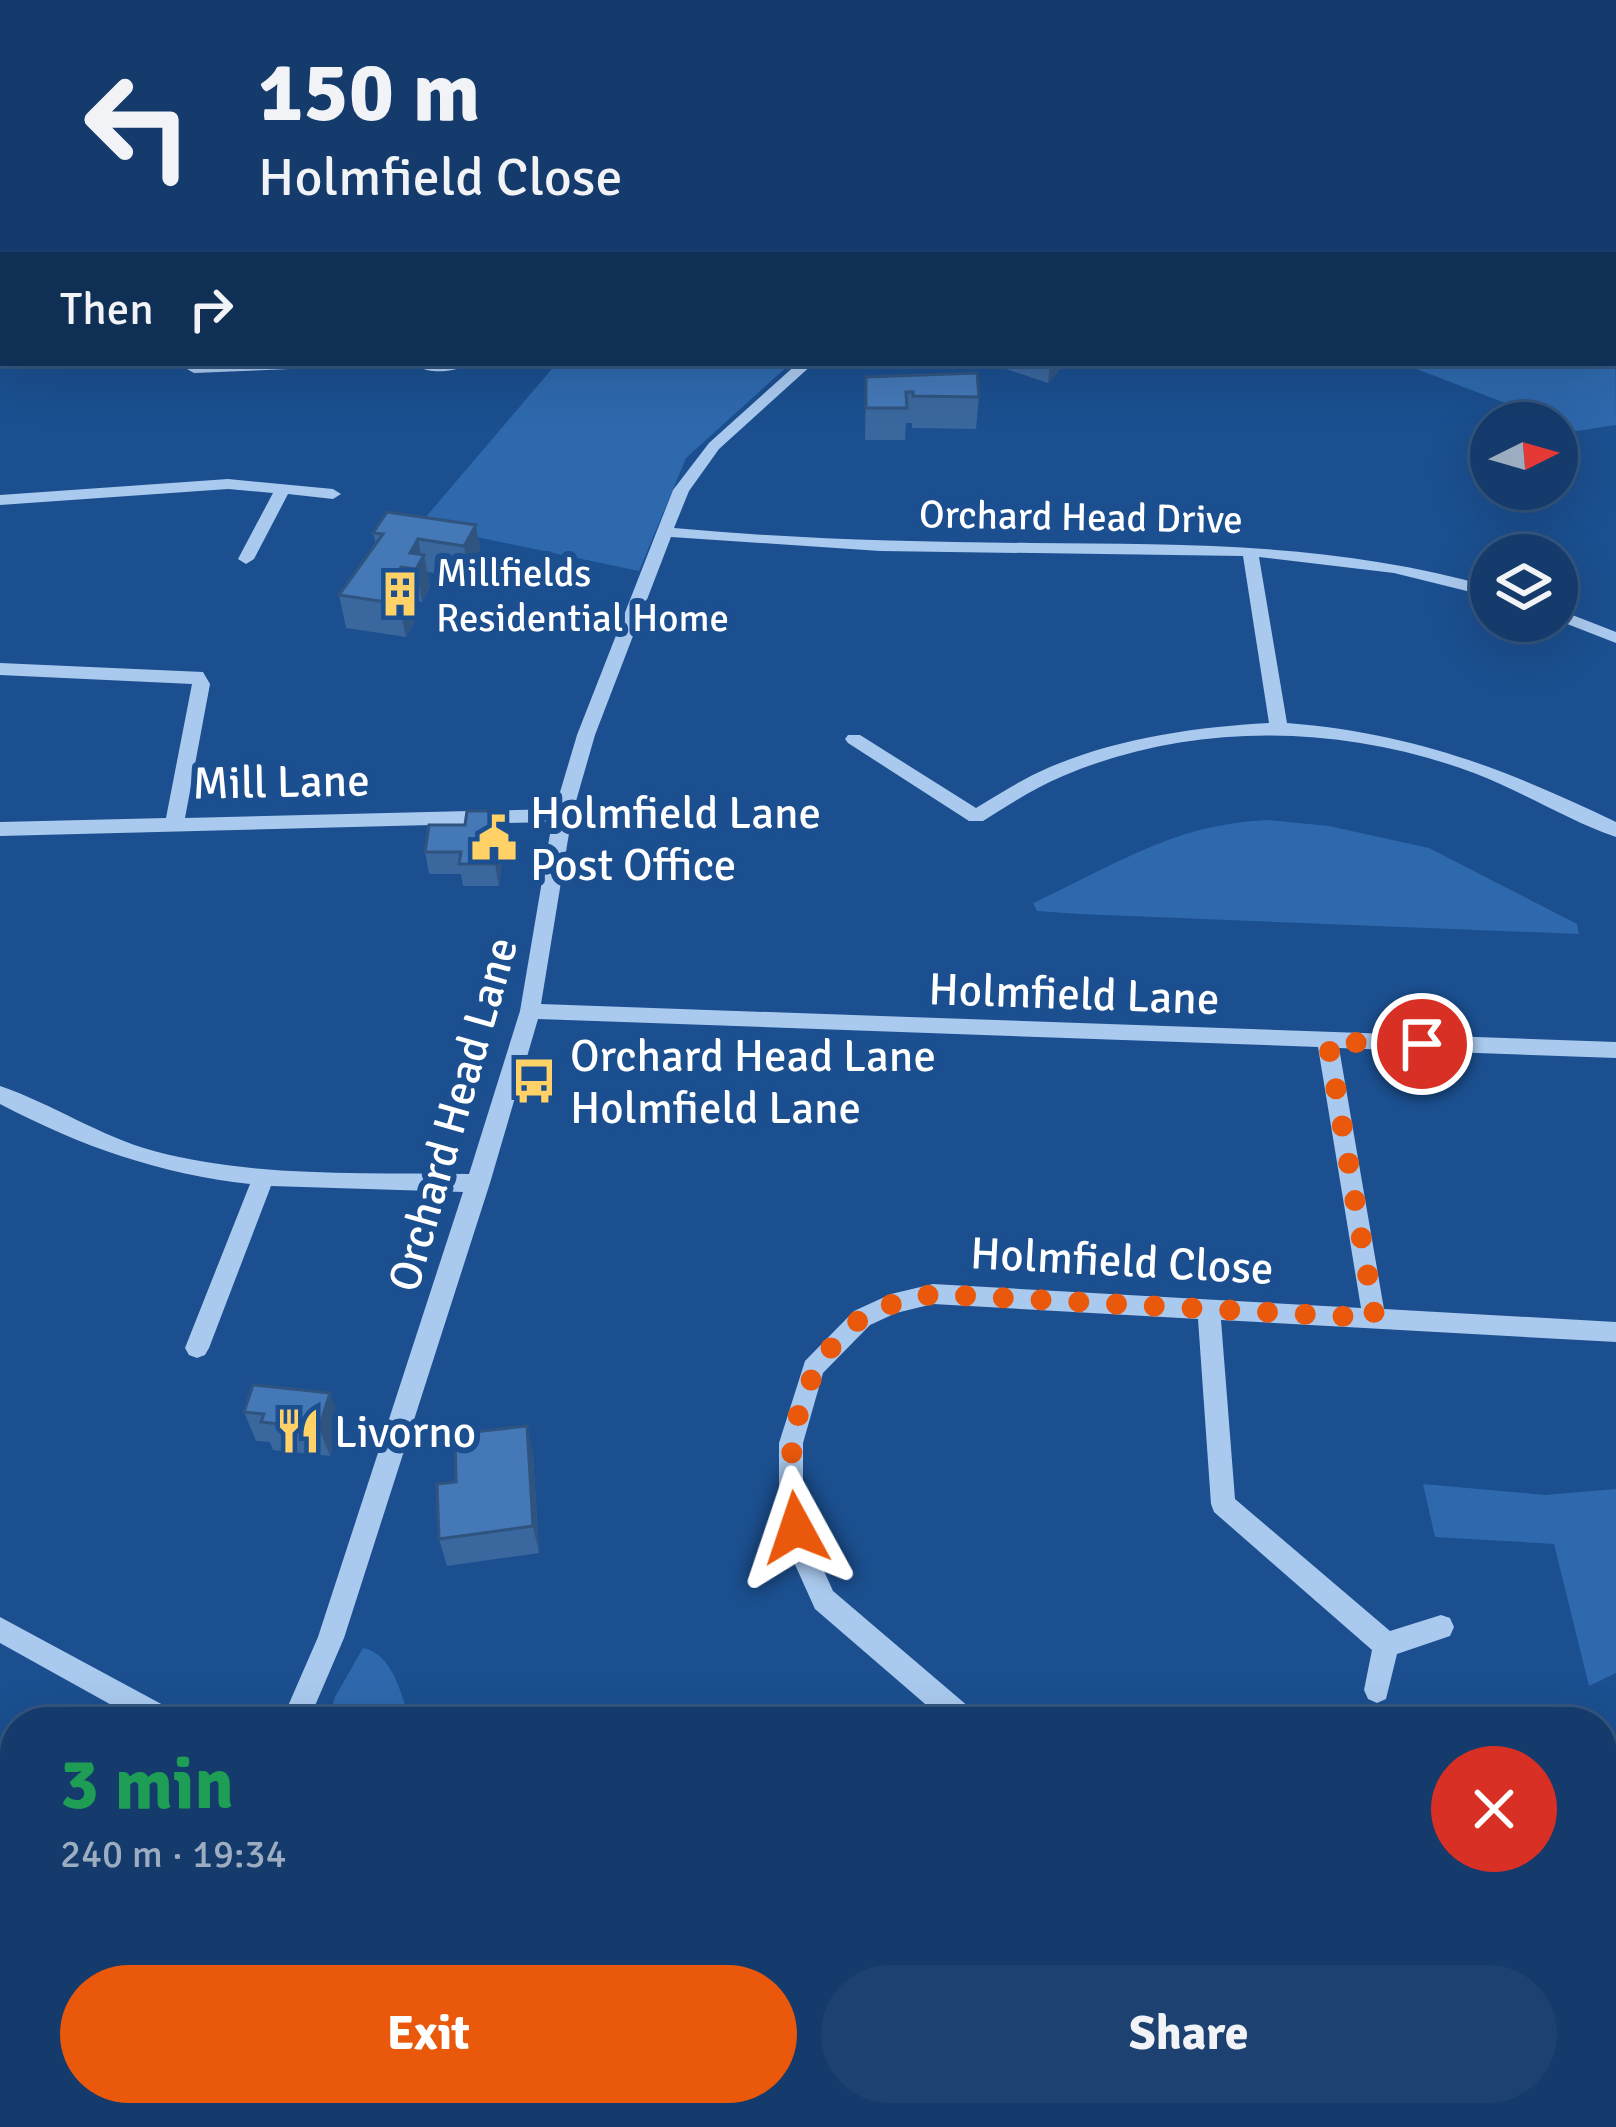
<!DOCTYPE html>
<meta charset="utf-8">
<style>
body{margin:0;font-family:Signika,sans-serif;background:#1d4271;color:#f1f3f6;height:100vh;display:flex;flex-direction:column;font-size:45px;white-space:nowrap}
*{box-sizing:border-box;margin:0}
p{font-size:39px;color:#9dadc1}
.icon{flex:none;width:66px;height:66px;fill:none;stroke:currentColor;stroke-width:2;stroke-linecap:round;stroke-linejoin:round}
.map{position:relative;flex:1;overflow:hidden}
.sheet{position:absolute;left:0px;top:1707px;width:1617px;height:420px;display:flex;flex-direction:column;background:#143b6b;border-radius:48px 48px 0 0;box-shadow:0 12px 48px #0002,0 0 0 3px #33557e}
.sheet>*{flex:none}
.guide{position:absolute;left:0px;top:0px;width:1617px;height:366px;box-shadow:0 12px 48px #0002,0 0 0 3px #33557e;background:#143b6b;color:#f1f3f6;overflow:hidden}
.needle{width:78px;rotate:85deg}
.buttons{position:absolute;left:1470px;top:402px;display:grid;gap:24px}
.buttons a{display:grid;place-items:center;width:108px;height:108px;border-radius:50%;background:#143b6b;box-shadow:0 12px 48px #0002,0 0 0 3px #33557e;font-size:60px}
.pin{position:absolute;display:grid;place-items:center;width:102px;height:102px;color:#fff;margin:-51px;border:6px solid #fff;border-radius:50%;box-shadow:0 3px 12px #0007}
.me{position:absolute;width:132px;margin:-66px;rotate:355deg;stroke-linejoin:round;filter:drop-shadow(0 0 9px #0008)}
.turn{display:flex;align-items:center;gap:42px;height:252px;padding:0 60px;font-size:54px}
.turn .icon{width:156px;height:156px;stroke-width:2.5}
.turn b{display:block;font-size:84px;line-height:102px}
.then{display:flex;align-items:center;height:114px;padding:0 60px;background:#0003;gap:24px;font-size:45px}
.round{display:grid;place-items:center;flex:none;width:126px;height:126px;border-radius:63px;background:#1d4271}
.overview{display:flex;align-items:center;justify-content:space-between;height:204px;padding:0 60px}
h1{font-size:72px;font-weight:700;line-height:90px;color:#1e9e55}
.cta{display:flex;gap:24px;margin-top:auto;padding:24px 60px}
.cta a{flex:1;height:138px;border-radius:72px;background:#ea580c;color:#fff;font-size:48px;font-weight:700;line-height:138px;text-align:center}
.cta a+a{background:#1d4271;color:#f1f3f6}
.map>svg:first-child{display:block}
.green{fill:#2e69ad}
.lines{fill:none;stroke-linecap:round;stroke-linejoin:round}
.minor{fill:#a9c9ee;fill-rule:evenodd}
.wall{fill:#3a679d}
.shaded-wall{fill:#305480}
.building{fill:#4478b7;stroke:#305480;stroke-width:3}
.route{stroke:#ea580c;stroke-width:21;stroke-dasharray:0 37.8}
.labels{text-anchor:middle;stroke-width:12;stroke-linejoin:round;paint-order:stroke}
.far-street-label{font-size:39px;fill:#fff;stroke:#1b4f8f}
.far-poi-label{font-size:39px;fill:#fff;stroke:#1b4f8f;text-anchor:start}
.street-label{font-size:45px;fill:#fff;stroke:#1b4f8f}
.poi-label{font-size:45px;fill:#fff;stroke:#1b4f8f;text-anchor:start}
</style>
<div class="map">
<svg width="1616" height="2127" viewBox="0 0 1616 2127">
<rect width="100%" height="100%" fill="#1b4f8f"/>
<path class="green" d="M1614 134 1616 425 1557 434V423H1539L1513 406 1401 363H1614Z
M557 363H791L686 458 639 571 419 525Z
M1268 820 1329 826 1429 848 1577 924 1579 934 1079 914 1037 911 1033 903C1116 865 1173 824 1268 820Z
M1423 1484 1545 1495 1616 1489V1673L1589 1686 1554 1544 1435 1537Z
M363 1648C394 1654 401 1696 411 1722H328L335 1697Z"/>
<g class="lines">
<path class="minor" d="M167 0H179L178 3H166Z
M3 39V47L0 48V40Z
M0 113H3V121H0Z
M0 334H3V343H0Z
M232 363H345L338 367 194 373 187 369 194 365Z
M471 363C460 371 431 375 420 367L425 363Z
M798 363H814L719 449 689 491 674 528C793 539 911 542 1030 543 1187 544 1339 543 1491 587V597L1394 573 1259 557 1287 723C1412 733 1504 768 1616 822V837C1567 820 1522 791 1474 773 1343 724 1192 721 1063 776 1034 788 1009 805 983 821H969L848 743 845 739 848 735H860L976 808C1001 793 1024 778 1050 767 1119 738 1195 727 1269 723L1243 556 880 551 671 537 595 735 572 815 541 1004 1616 1042V1058L1339 1048 1384 1309 1616 1322V1342L1221 1320 1235 1499 1390 1631 1441 1615 1450 1618 1454 1627 1450 1636 1397 1654 1386 1699 1377 1703 1368 1699 1364 1690 1372 1650 1214 1512 1211 1504 1198 1319 933 1304 896 1313 870 1325 823 1373 803 1443V1502L814 1549 833 1591 976 1713 979 1722H946L815 1609 788 1549 779 1502V1443L805 1361 854 1311 891 1294 933 1284 1361 1308 1318 1047 538 1019 490 1183 344 1638 308 1722H281L318 1637 463 1192 271 1186 209 1348 205 1355 197 1358 189 1355 185 1348 250 1184C159 1174 80 1146 0 1104V1086C53 1104 99 1136 154 1151 255 1178 365 1172 469 1174L520 1011 552 822 0 836V822L166 818 192 684 0 675V663L203 672 210 684 185 818 555 809 577 735 673 490 709 443Z
M228 479 333 489 341 494 333 499 288 494 254 559 246 564 238 559 273 493 228 489 0 505V495Z
M1557 609 1616 632V643L1557 620Z
M0 1617 178 1713 181 1722H142L0 1643Z
M0 1972 10 1977 15 1988V2039L5 2034 0 2024Z
M1616 2020V2050L1602 2053V2023Z
M614 2112H650L658 2127H622Z"/>
</g>
<path class="wall" d="M988 363H1066L1048 383Z
M866 377 979 397 976 429 912 428V423H906L905 440H865Z
M476 525 481 557 469 578 427 572 430 587 422 602 417 601 419 614 406 637 346 628 339 595 376 544 373 533Z
M502 811 506 832 499 886H463L461 874H429L425 852 465 825Z
M244 1412 341 1422 330 1456 273 1450 270 1442 256 1441Z
M533 1454 539 1553 447 1566 439 1539 456 1482Z"/>
<path class="shaded-wall" d="M1050 363H1066L1048 383Z
M476 525 481 557 469 578 464 546Z
M418 539 422 560 424 555 430 587 422 602 416 569 410 553Z
M401 567 406 593 413 582 419 614 406 637 394 579Z
M502 811 506 832 499 886 495 864Z
M330 1393 341 1422 330 1456 319 1428Z
M527 1426 533 1454 539 1553 533 1526Z
M496 2112H518L506 2127H483Z"/>
<path class="building" d="M977 373 979 397 913 396V392H906L907 408H866V377Z
M387 512 476 525 464 546 418 539 410 553 424 555 416 569 401 567 394 579 413 582 400 604 339 595 383 534 373 533Z
M467 811H502L495 864H459L461 852H425L429 825H465Z
M253 1385 330 1393 319 1428 261 1422 264 1414 244 1412Z
M527 1426 533 1526 439 1539 437 1484 456 1482 455 1434Z
M364 2112H496L483 2127H379Z"/>
<g class="lines">
<path class="route" d="M796 1528C781 1452 797 1366 862 1318 883 1304 909 1300 933 1294L1375 1318 1328 1042 1422 1044"/>
</g>
<defs>
<g id="building-bare" transform="scale(3.6)"><path d="M-4-6H4V6H1V3H-1V6H-4ZM-2.5-4.3h1.7v1.8h-1.7ZM.8-4.3h1.7v1.8H.8ZM-2.5-1h1.7V.8h-1.7ZM.8-1h1.7V.8H.8Z" fill="#ffd166" stroke="#1b4f8f" stroke-width="2.5" paint-order="stroke"/></g>
<g id="civic-bare" transform="scale(3.6)"><path d="M-.6-6.5H3V-4.5H.6V-3L4-1V1h2V6H-6V1h2V-1L-.6-3ZM-1.2 2.5V6h2.4V2.5Z" fill="#ffd166" stroke="#1b4f8f" stroke-width="2.5" paint-order="stroke"/></g>
<g id="bus-bare" transform="scale(3.6)"><path d="M-5-6H5V4H4V6H2V4H-2V6H-4V4H-5ZM-3.5-4V0h7V-4ZM-3.5 1.2v1.5H-2V1.2ZM2 1.2v1.5H3.5V1.2Z" fill="#ffd166" stroke="#1b4f8f" stroke-width="2.5" paint-order="stroke"/></g>
<g id="restaurant-bare" transform="scale(3.6)"><path d="M-5-6h1v4h1v-4h1v4h1v-4h1v5L-1.5 .5V6h-2V.5L-5-1ZM5-6V6H3V1.5H1.5Q1.5-4 5-6Z" fill="#ffd166" stroke="#1b4f8f" stroke-width="2.5" paint-order="stroke"/></g>
</defs>
<g fill-rule="evenodd">
<use href="#building-bare" x="400" y="594"/>
<use href="#civic-bare" x="494" y="838"/>
<use href="#bus-bare" x="534" y="1081"/>
<use href="#restaurant-bare" x="298" y="1431"/>
</g>
<g class="labels">
<g class="far-street-label">
<text transform="translate(1081 516) rotate(1)" y="14">Orchard Head Drive</text>
</g>
<g class="far-poi-label">
<text x="436" y="586">Millfields<tspan x="436" dy="45">Residential Home</tspan></text>
</g>
<g class="street-label">
<text transform="translate(281 781) rotate(-1)" y="16">Mill Lane</text>
<text transform="translate(1074 993) rotate(2)" y="16">Holmfield Lane</text>
<text transform="translate(452 1114) rotate(-74)" y="16">Orchard Head Lane</text>
<text transform="translate(1122 1260) rotate(3)" y="16">Holmfield Close</text>
</g>
<g class="poi-label">
<text x="530" y="828">Holmfield Lane<tspan x="530" dy="52">Post Office</tspan></text>
<text x="570" y="1071">Orchard Head Lane<tspan x="570" dy="52">Holmfield Lane</tspan></text>
<text x="334" y="1447">Livorno</text>
</g>
</g>
</svg>
<div class="buttons">
<a><svg class="needle" viewBox="-14 -14 28 28"><path d="M0-13l5 13h-10z" fill="#e53935"/><path d="M0 13l5-13h-10z" fill="#9dadc1"/></svg></a>
<a><svg class="icon" aria-label="layers" viewBox="0 0 24 24"><path d="M12 4l9 5-9 5-9-5zM3 14l9 5 9-5"/></svg></a>
</div>
<div class="pin" style="left:1422px;top:1044px;background:#d93025"><svg class="icon" aria-label="arrive" viewBox="0 0 24 24"><path d="M6 21V4h12l-3 4 3 4H6"/></svg></div>
<svg class="me" style="left:796px;top:1528px" viewBox="-20 -20 40 40"><path d="M0-17L14 15 0 8-14 15z" fill="#ea580c" stroke="#fff" stroke-width="4"/></svg>
<div class="guide">
<div class="turn"><svg class="icon" aria-label="left" viewBox="0 0 24 24"><path d="M17 20v-9H6M10 6l-5 5 5 5"/></svg><div><b>150 m</b>Holmfield Close</div></div>
<div class="then">Then<svg class="icon" aria-label="right" viewBox="0 0 24 24"><path d="M7 20v-9h11M14 6l5 5-5 5"/></svg></div>
</div>
<section class="sheet">
<div class="overview"><div><h1>3 min</h1><p>240 m · 19:34</p></div><a class="round" style="background:#d93025;color:#fff"><svg class="icon" aria-label="close" viewBox="0 0 24 24"><path d="M6 6l12 12M18 6L6 18"/></svg></a></div>
<div class="cta"><a>Exit</a><a>Share</a></div>
</section>
</div>
